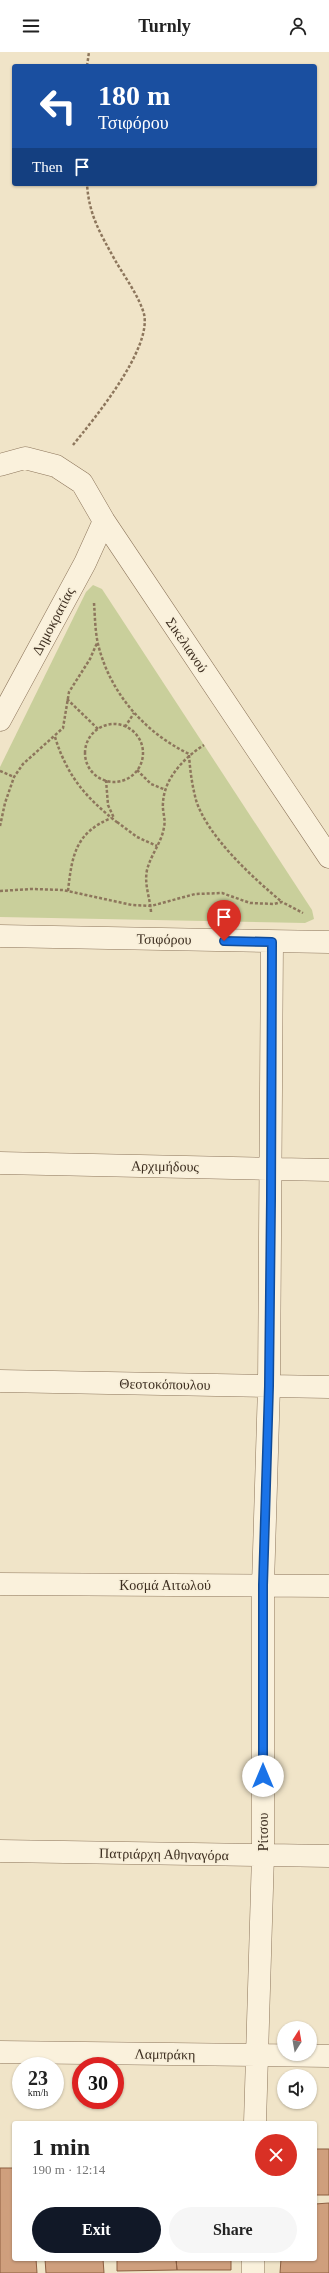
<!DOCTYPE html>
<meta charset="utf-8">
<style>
body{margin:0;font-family:"Times New Roman",serif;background:#f6f6f6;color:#222;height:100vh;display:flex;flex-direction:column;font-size:15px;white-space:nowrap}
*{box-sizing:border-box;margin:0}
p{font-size:13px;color:#767676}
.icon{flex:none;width:22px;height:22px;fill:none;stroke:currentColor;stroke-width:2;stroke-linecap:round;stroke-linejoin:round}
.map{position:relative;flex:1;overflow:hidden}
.details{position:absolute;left:12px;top:2069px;width:305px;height:140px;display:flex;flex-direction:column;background:#fff;border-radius:4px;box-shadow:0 1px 3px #0004}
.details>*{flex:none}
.banner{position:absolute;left:12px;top:12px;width:305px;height:122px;border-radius:4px;box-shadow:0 1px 3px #0004;background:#1a4fa0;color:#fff;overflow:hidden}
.needle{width:26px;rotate:11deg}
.tools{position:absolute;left:277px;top:1969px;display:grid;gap:8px}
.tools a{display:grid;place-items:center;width:40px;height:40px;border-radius:50%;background:#fff;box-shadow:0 1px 3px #0004;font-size:20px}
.speed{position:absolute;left:12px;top:2005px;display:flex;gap:8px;font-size:20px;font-weight:700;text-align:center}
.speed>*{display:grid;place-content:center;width:52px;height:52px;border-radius:50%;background:#fff;box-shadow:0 1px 3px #0004;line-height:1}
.speed small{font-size:10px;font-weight:400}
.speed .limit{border:6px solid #d22;background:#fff;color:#111}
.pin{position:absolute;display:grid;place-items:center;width:34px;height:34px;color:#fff;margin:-41px -17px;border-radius:50% 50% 50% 0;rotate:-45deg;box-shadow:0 0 4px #0007}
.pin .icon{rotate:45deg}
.me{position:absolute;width:44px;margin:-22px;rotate:0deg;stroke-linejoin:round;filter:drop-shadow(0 0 3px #0008)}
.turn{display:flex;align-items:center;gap:14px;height:84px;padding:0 20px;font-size:18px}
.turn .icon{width:52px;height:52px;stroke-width:2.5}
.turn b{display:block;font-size:28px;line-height:34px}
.then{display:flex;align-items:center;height:38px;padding:0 20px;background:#0003;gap:8px;font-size:15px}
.round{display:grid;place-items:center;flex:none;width:42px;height:42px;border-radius:21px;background:#f6f6f6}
.summary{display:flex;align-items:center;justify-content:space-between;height:68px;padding:0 20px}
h1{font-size:24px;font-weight:600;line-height:30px}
.primary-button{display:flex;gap:8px;margin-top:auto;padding:8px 20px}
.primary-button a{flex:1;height:46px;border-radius:24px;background:#111827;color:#fff;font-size:16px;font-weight:600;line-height:46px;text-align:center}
.primary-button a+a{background:#f6f6f6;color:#222}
header{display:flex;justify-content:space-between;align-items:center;height:52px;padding:0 20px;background:#fff;font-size:18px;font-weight:600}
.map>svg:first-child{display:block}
.green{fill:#c9cf9b}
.building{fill:#cf9f7d;stroke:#8d5f41}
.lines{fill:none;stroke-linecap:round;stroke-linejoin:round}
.minor-casing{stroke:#8d765c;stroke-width:23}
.path{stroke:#8d765c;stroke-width:2.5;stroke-dasharray:3 2;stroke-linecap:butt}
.minor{stroke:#faf1dc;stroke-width:22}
.route-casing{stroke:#114b97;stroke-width:10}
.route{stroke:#1a73e8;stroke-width:7}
.labels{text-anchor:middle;stroke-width:3;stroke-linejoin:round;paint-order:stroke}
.street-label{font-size:14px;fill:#3d2e20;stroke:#f7eed8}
</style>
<header><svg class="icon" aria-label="menu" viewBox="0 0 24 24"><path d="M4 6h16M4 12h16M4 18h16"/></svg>Turnly<svg class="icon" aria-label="person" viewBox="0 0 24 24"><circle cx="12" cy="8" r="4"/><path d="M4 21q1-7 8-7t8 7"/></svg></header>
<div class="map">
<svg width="329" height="2221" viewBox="0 0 329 2221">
<rect width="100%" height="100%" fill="#f0e4c8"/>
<path class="green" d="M93 533 102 537 312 858 314 867 305 871 0 865V715L86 540Z"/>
<path class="building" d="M315 2097H329V2143H315Z
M0 2116H14V2207H36L37 2221H0Z
M329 2151V2221H280L281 2207H315V2152Z
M45 2207H103L104 2221H46Z
M117 2207H176L177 2218 117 2219Z
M176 2207H231V2218H177Z"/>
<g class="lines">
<g class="minor-casing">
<path id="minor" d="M0 413 25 406 56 414 82 431 104 469 329 805
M0 668 85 511 104 469
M0 884 329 890
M0 1111 329 1118
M0 1329 329 1335
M0 1532 329 1534
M0 1799 329 1804
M0 2000 329 2004
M255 2071 263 1803V1533L269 1334 272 890
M253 2221V2207"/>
</g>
<path class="path" d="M87 14 89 0
M73 393C94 367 152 297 144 262 139 244 124 224 115 208 100 181 89 163 87 132
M94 551C95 564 95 579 98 592 110 641 144 680 189 702
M67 647 98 677
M85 701a29 29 0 1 1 58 0a29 29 0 1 1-58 0Z
M125 675 134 661
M55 685C67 724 86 746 118 771
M189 703C190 718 192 733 196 748 207 784 253 826 282 850
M137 718 151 732 166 738
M0 719 14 725
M106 728 108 753 114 766
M117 770 137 785 157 794
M0 774 5 751 14 725 23 712 63 676 69 640 90 607 97 591
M0 839 31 837 63 838 132 853 151 854 195 842 222 841 250 851 274 852 282 850 303 861
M68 839C72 802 76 781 111 766
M151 860C150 845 144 833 147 818 151 802 162 790 164 775 166 767 162 759 163 751 164 726 185 705 204 693"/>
<use href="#minor" class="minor"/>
</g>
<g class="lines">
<g class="route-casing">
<path id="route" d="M224 889 272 890 271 1147 269 1334 263 1533V1724"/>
</g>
<use href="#route" class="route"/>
</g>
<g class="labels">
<g class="street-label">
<text transform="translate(53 569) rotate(-62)" y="5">Δημοκρατίας</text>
<text transform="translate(187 593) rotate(56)" y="5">Σικελιανού</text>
<text transform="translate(164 887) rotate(1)" y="5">Τσιφόρου</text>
<text transform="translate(165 1114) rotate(1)" y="5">Αρχιμήδους</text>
<text transform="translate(165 1332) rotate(1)" y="5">Θεοτοκόπουλου</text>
<text x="165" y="1538">Κοσμά Αιτωλού</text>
<text transform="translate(263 1780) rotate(-90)" y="5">Ρίτσου</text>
<text transform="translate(164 1802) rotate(1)" y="5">Πατριάρχη Αθηναγόρα</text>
<text transform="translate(165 2002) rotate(1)" y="5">Λαμπράκη</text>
</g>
</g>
</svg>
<div class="tools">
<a><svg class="needle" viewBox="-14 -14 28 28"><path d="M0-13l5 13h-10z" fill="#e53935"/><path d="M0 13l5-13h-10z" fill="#767676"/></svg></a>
<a><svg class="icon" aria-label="sound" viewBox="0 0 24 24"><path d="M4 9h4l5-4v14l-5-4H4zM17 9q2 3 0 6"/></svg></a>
</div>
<div class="speed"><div>23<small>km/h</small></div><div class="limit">30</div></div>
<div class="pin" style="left:224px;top:889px;background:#d93025"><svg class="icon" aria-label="arrive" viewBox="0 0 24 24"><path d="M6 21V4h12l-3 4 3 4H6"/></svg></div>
<svg class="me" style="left:263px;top:1724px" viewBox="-20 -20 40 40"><circle r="19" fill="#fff"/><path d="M0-13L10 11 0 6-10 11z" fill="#1a73e8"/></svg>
<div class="banner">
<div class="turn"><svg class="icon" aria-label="left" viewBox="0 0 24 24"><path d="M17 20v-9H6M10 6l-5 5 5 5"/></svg><div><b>180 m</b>Τσιφόρου</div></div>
<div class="then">Then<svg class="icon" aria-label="arrive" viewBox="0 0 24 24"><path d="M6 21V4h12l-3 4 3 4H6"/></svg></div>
</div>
<section class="details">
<div class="summary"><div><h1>1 min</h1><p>190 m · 12:14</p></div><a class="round" style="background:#d93025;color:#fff"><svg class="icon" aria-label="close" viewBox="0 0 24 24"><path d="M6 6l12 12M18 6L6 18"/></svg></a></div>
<div class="primary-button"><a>Exit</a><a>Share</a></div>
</section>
</div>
